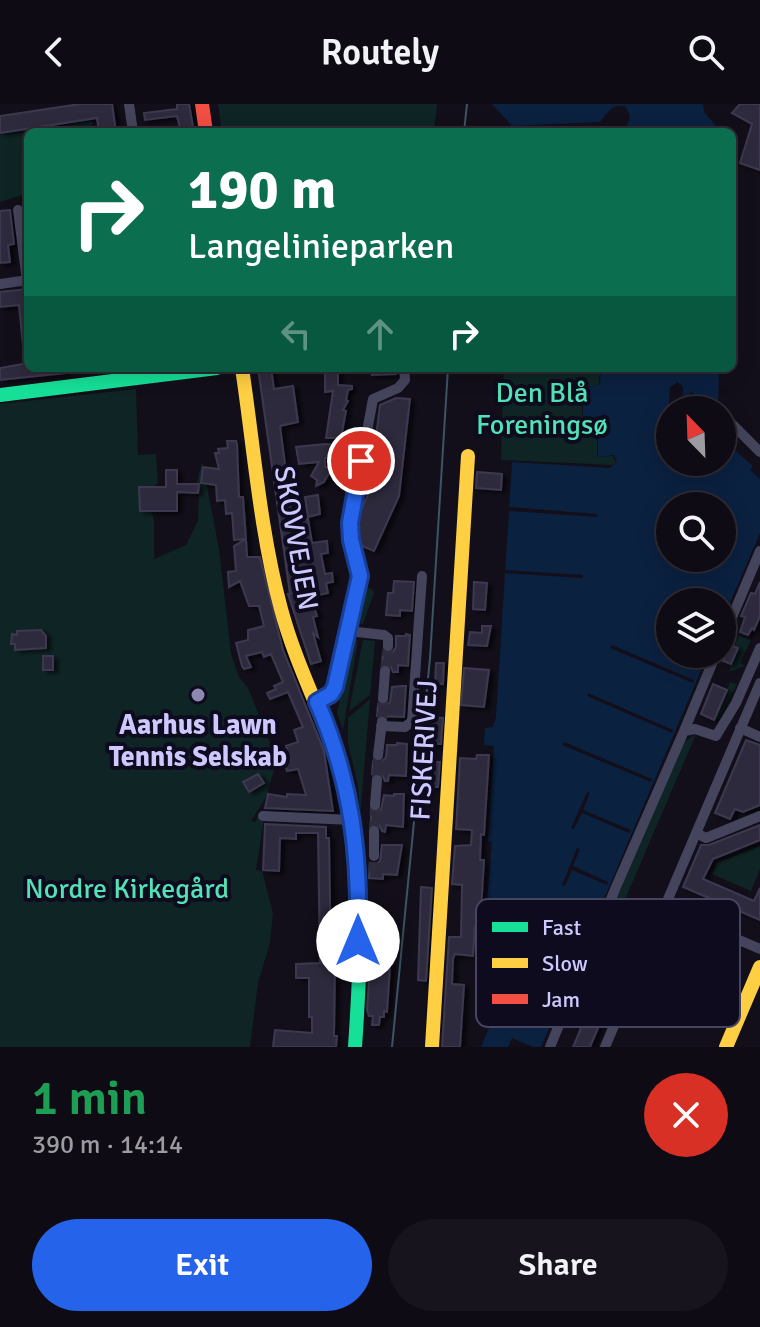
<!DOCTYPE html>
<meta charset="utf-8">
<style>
body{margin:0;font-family:Signika,sans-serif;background:#17141d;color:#f1f3f6;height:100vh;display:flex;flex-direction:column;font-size:30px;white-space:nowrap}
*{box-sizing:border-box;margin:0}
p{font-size:26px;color:#9b9ba0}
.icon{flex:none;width:44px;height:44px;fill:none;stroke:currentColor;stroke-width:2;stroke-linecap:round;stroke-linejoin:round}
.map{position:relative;height:943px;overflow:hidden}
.drawer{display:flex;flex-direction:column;background:#0e0b14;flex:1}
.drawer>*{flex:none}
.top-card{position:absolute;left:24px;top:24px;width:712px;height:244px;border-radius:12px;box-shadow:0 4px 20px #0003,0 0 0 2px #2e2b34;background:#0b6e4f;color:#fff;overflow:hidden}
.needle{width:52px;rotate:337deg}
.fabs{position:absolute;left:656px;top:292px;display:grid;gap:16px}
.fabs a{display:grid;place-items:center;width:80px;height:80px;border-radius:50%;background:#0e0b14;box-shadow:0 4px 20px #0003,0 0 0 2px #2e2b34;font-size:40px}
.pin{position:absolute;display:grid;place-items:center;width:68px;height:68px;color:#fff;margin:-34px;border:4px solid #fff;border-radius:50%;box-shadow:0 2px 8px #0007}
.me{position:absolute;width:88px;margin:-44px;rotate:0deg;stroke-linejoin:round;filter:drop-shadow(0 0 6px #0008)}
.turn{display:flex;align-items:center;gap:28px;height:168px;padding:0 32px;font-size:36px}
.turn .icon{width:104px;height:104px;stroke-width:2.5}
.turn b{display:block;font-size:56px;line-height:68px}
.lanes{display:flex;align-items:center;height:76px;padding:0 32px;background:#0003;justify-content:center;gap:40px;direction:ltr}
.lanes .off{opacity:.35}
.round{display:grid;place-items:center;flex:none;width:84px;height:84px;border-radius:42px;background:#17141d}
.overview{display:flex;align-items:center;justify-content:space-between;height:136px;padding:0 32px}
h1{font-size:48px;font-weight:600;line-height:60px;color:#1e9e55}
.primary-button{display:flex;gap:16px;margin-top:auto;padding:16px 32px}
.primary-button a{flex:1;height:92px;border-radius:48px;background:#2563eb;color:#fff;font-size:32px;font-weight:600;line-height:92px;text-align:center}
.primary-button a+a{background:#17141d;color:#f1f3f6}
header{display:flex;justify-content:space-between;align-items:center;height:104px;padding:0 32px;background:#0e0b14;font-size:36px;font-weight:600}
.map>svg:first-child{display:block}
.green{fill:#0f2525}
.water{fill:#0b2140;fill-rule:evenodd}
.pier{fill:#120f1a}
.building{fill:#2f2c3e;stroke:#3c3950;stroke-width:2;filter:url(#shadow)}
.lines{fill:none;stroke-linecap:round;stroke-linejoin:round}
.street-tunnel{stroke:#2e2b3c;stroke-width:10;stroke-dasharray:10 5;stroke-linecap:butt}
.street{stroke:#44445c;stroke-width:10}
.fast{stroke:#16e098;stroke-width:14}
.slow{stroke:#ffcf43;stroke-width:14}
.jam{stroke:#f24e42;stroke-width:14}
.tram{stroke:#3d5464;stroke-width:2}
.route-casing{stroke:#184099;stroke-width:20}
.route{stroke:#2563eb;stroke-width:14}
.poi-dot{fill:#8c88af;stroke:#0e0b1f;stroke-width:3}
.labels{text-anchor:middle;stroke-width:8;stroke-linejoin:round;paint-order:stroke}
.park-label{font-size:28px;fill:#52e2b7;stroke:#0e0b1f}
.street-label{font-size:28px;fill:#cdc9ff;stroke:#0e0b1f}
.poi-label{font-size:28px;font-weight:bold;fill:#cdc9ff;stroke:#0e0b1f}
.key{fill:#0e0b1f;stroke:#474462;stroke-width:2}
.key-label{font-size:22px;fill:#cdc9ff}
</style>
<header><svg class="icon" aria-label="back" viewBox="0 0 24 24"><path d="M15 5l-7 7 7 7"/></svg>Routely<svg class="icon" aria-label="search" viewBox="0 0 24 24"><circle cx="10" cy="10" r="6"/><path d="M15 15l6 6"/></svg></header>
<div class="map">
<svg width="760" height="943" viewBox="0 0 760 943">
<defs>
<filter id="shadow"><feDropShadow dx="4.5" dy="2.5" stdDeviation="2" flood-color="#0009"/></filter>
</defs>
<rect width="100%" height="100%" fill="#120f1a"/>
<path class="green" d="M218 0H437L434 28H222Z
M92 17 93 27 28 28V89L0 98V31Z
M504 264H600L599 281 582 284V323L597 328V353L613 352 616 358 614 361 501 356Z
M136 285 138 351 156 350 158 379 147 387 154 417V455L186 441 198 417 199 389 195 388 202 357 219 445 231 550 239 573 248 584 273 646 274 666 266 693 251 717 255 718 258 713 264 714 256 766 262 767 273 809 270 838 258 879 250 943H0V300Z
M363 484 372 485 374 489 363 520 355 519Z
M739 532 751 536 740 559 745 562 729 568 738 545 734 542Z
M358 536 343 626 337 609 352 537Z
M363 536 375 537 370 591 349 607Z
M730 578 737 580 719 615 714 616Z
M370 595 360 713 358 682 348 639V614Z
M696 630 620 807 610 810 683 639Z
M760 742V765L751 787 712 770 717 759Z"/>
<path class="water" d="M492 0H703L704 8 716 22 715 28H623C629 17 633 13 625 2 612 0 608 8 600 18L512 22Z
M601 264H719L718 306H711L692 288 682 297 683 283 678 278 670 283 669 299 674 303 679 297 689 306H670V358H722V335L753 362 750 366 760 375V437L722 525V498H670V550H712L544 943H533L512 934 508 943H481L489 924 477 918 492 738 488 737 494 642 484 641 485 624 493 623 496 613 512 358 610 364 617 358 614 351 598 353V327L583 323V284L600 281ZM670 402H722V454H670Z"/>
<path class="pier" d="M509 403 597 410V413L509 407Z
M760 429V437L722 525V517Z
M505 466 583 471V474L505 469Z
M612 541 694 576 693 579 610 544Z
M708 550H712L544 943H541Z
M588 589 673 626 672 629 587 592Z
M564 638 652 675 651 678 562 641Z
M587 688 590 689 583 706 631 726 629 729 582 709 574 725 571 724Z
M577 744 580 745 573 762 608 778 607 781 572 766 565 782 562 781Z"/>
<path class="building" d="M80 0H112L116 28H99L97 14 0 29V12Z
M177 0H189L194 28H181L177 12 145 16 144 9 177 5Z
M740 0H760V66L740 59 752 20 732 9Z
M10 106 14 140 8 141 10 158 0 159V107Z
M28 185V242H23L19 201 0 203V188Z
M28 259V264H64L65 269 0 276V264Z
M258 264H271L274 285 293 282 298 318 280 322 292 414 308 415 312 439 327 437 328 449 321 450 325 470 332 469 333 478 326 479 328 489 314 492 315 496 312 497 317 512 313 513 318 533 313 529 321 557 311 560 288 490H290Z
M325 264H338V281L352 282V285L348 286 346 296 348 297 343 306 346 307 341 334H326L333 287 325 288Z
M372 264H396V270L372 271Z
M396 294 410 295 399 392 374 447 360 441 358 420 361 406 371 384 372 368 377 369 378 355H374V346L379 347 381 333H376L380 301Z
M227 337H236L237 340 239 393H243L246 435 234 436 232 409 226 410 225 396 217 397 216 381 201 379 203 363 219 365 215 349H219L218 345 228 344Z
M325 340 338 341 336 354H325V363L332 364 324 378 316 382 317 376 311 372 319 358 299 360 296 343Z
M166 366H177V380H199L198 389 177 388V407H140L139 383H166Z
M477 368 502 370 501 386 476 384Z
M318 391 320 410 308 413 305 393Z
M246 435 247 453H260L283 546 324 647 333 707 265 704 268 690 287 693V690L306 691 298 665 287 667 284 658 290 656 286 642 298 638 294 626 303 623 288 588 270 595 267 589 276 585 274 582 283 578 271 550 264 553 262 548 246 552 251 563 244 565 242 562 236 539 248 536V526L264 522 259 502H249L240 477 229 483 228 468 236 467 234 442Z
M394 477 414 478 412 507 400 506V512L386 511 388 489H393Z
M474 478 487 479 485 506 473 505Z
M760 478V512L754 526 752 524 748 531 740 528 745 513 741 512 751 489 755 490Z
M482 522H491L487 542 468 541 470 528 482 529Z
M41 526 46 532V544L15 546V540H11L12 530 17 531V527Z
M406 530 410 531 408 562 398 561V568H393L390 561 382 560 383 548H393L396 543V532H406Z
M730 541 738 544 731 560 723 557Z
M43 552H53V566H43Z
M436 559H444L443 580 435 579Z
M464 564 489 566 484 603 461 601Z
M713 580 727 586 714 616 701 610Z
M402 582H406L404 613 377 612 378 600 386 601 390 598 392 583Z
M433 613 443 614 441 640H431Z
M746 636 760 641V701L743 708 735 705 730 715 715 709Z
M397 639 407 640 406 672 389 671 388 677H385L381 669 372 670 373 657 382 658 386 653 387 641H397Z
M477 651H489L484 731 481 730 480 756H484L480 823H475L473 852 455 850 453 855 452 880 464 881 460 943H442L449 833H461L462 781 452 780 455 742 471 741 472 726 456 725 460 654 476 655Z
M431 658H440L438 683H430Z
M258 670 264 679 249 688 243 678Z
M394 690H404L403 723 386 721 385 728 382 727 379 721 371 720V708L381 706 384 691 394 692Z
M265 720 326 723V734H329L331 859H335L334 932H337L336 943H273L275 926 312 929V913H309V874H296V860L320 859 318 729H296V735L280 734 279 767 263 766Z
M760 721V736L713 755 703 775 754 797 760 784V816L683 783 701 741H709Z
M382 741H402L397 771 383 770V775L369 774 370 759 375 760 380 757Z
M421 783 432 784 426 877 418 876Z
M377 848 384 849V856L388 857V862H390L387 908 384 907V913H380L379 921H372L373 912H369L367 906 370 861 372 856H377Z
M602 881 614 886 590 943H573L589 905 593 907Z"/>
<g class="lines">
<path class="street-tunnel" d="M385 567 388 542
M382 618 383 594
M377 676 378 651
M374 727 375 701
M373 768 374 752"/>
<path class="street" d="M129 0 133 28
M18 106 27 177
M0 180 28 176
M732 320 760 348
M348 527 384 531 388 534V542
M722 537 760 447
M383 594 385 567
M317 598 331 590 335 583 360 472 351 436 350 419 373 295 398 284 405 276 404 264
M381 622 405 623 412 617 422 472
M740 624 760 633
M684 627 716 550
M378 651 382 618
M375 701 377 676
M263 712 352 716
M696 729 706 734 760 712
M374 752V727
M664 804 760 845
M602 817 643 803 663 807
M550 943 616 783 684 627 695 625 716 632 736 599 760 544
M605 943 760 579"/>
<path class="fast" d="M0 291 217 264
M345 677C366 764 361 854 355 943"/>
<path class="slow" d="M242 264C254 344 260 427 281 505 297 565 327 619 345 677
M432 943 468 352
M726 943 760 863"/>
<path class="jam" d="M202 0 206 28"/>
<path class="tram" d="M464 28 467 0
M392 943 430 554 448 264"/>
</g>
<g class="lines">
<g class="route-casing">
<path id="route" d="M358 837C360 750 352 678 317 598L331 590 335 583 360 472 351 436 350 419 361 357"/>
</g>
<use href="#route" class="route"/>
</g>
<circle class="poi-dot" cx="198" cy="591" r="8"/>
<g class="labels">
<g class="park-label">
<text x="542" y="298">Den Blå<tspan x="542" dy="32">Foreningsø</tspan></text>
<text x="127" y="794">Nordre Kirkegård</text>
</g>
<g class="street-label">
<text transform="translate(297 434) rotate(80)" y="10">SKOVVEJEN</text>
<text transform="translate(423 646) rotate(-87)" y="10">FISKERIVEJ</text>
</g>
<g class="poi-label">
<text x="198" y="630">Aarhus Lawn<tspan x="198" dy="32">Tennis Selskab</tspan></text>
</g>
</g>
<rect x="476" y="795" width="264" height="128" rx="12" class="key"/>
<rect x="492" y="818" width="36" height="10" fill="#16e098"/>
<rect x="492" y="854" width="36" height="10" fill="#ffcf43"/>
<rect x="492" y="890" width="36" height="10" fill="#f24e42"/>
<g class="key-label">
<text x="542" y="831">Fast</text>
<text x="542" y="867">Slow</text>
<text x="542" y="903">Jam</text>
</g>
</svg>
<div class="fabs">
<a><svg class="needle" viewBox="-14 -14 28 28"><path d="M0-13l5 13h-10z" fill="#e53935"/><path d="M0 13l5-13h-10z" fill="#9b9ba0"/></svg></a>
<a><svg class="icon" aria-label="search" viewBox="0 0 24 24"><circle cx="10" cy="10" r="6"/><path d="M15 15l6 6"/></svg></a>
<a><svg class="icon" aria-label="layers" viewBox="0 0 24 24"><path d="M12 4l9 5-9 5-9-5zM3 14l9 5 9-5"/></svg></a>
</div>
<div class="pin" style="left:361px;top:357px;background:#d93025"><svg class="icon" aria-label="arrive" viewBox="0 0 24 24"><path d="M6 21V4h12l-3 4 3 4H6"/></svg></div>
<svg class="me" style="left:358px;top:837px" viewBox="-20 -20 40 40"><circle r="19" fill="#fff"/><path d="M0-13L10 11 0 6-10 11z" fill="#2563eb"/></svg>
<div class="top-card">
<div class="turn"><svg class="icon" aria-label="right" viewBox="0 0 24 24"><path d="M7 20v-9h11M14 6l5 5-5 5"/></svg><div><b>190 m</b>Langelinieparken</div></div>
<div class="lanes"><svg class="icon off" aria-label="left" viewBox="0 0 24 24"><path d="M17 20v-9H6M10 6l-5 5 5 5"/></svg><svg class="icon off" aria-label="ahead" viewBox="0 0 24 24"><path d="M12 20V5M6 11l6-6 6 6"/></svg><svg class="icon" aria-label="right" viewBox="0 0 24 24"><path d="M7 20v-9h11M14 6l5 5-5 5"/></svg></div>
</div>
</div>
<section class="drawer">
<div class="overview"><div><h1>1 min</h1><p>390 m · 14:14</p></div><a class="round" style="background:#d93025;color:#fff"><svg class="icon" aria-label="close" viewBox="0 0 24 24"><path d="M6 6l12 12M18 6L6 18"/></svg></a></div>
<div class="primary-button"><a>Exit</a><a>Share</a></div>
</section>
